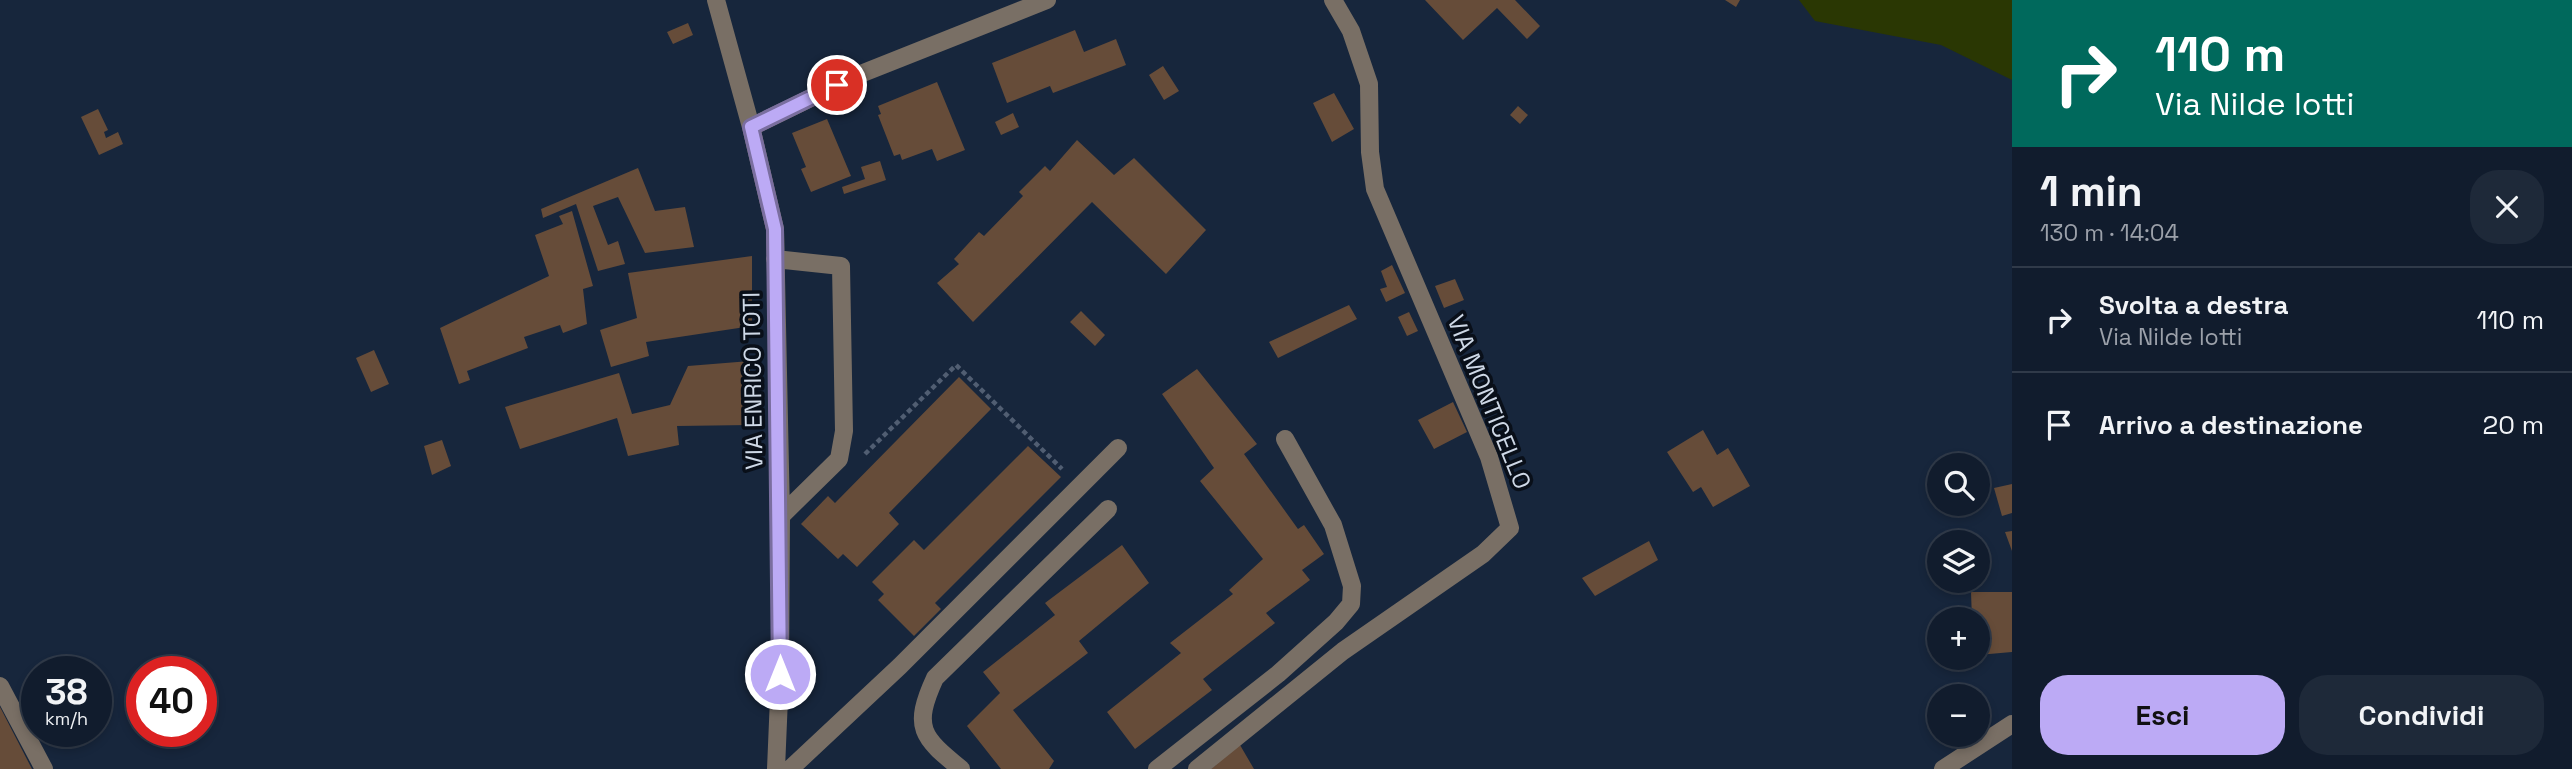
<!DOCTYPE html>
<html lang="it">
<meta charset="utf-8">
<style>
body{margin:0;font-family:"Space Grotesk",sans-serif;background:#1e2939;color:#f1f3f6;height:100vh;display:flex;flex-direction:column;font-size:26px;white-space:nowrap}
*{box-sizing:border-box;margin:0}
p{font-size:23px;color:#9ca1aa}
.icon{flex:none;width:38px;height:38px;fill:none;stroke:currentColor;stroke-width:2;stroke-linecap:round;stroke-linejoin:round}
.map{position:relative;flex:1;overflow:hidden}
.side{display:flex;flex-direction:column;background:#111c2d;width:560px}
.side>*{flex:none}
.banner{background:#00695c;color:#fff;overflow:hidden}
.buttons{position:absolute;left:1927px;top:453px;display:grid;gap:14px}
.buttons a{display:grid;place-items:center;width:63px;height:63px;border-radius:50%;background:#111c2d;box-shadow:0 4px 10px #0003,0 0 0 2px #303a49;font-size:35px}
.speed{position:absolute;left:21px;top:656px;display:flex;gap:14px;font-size:35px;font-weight:700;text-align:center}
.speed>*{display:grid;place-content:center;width:91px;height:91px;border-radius:50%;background:#111c2d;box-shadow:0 4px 10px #0003,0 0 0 2px #303a49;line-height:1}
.speed small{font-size:18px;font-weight:400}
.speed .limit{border:10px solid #d22;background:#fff;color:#111}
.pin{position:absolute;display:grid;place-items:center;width:60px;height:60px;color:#fff;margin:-30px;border:4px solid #fff;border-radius:50%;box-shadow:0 2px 7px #0007}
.me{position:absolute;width:77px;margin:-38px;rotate:0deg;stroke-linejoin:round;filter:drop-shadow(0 0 5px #0008)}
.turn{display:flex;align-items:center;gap:24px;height:147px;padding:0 28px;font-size:32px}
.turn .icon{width:91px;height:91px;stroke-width:2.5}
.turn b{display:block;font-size:49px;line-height:60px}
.round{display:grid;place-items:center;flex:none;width:74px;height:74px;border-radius:28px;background:#1e2939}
.head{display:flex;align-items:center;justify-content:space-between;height:119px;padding:0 28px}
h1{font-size:42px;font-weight:600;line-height:52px}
.action{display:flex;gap:14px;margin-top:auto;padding:14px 28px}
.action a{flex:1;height:80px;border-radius:28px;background:#bcaaf5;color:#111;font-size:28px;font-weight:600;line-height:80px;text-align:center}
.action a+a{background:#1e2939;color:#f1f3f6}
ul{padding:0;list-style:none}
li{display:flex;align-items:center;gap:21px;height:105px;padding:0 28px;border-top:2px solid #303a49}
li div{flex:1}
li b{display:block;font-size:26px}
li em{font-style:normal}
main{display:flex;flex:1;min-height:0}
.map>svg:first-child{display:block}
.green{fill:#2a3703}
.building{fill:#664c39}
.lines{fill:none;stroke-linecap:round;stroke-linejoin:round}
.path{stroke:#515e72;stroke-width:4.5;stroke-dasharray:5 3.5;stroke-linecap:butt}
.minor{stroke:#796f65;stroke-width:18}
.route-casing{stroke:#7a6e9f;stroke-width:18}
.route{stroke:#bcaaf5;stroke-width:12}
.labels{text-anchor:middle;stroke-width:7;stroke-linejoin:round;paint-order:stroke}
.street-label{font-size:24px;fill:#ced8e6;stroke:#090f19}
</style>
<main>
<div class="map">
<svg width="2012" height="769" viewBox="0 0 2012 769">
<rect width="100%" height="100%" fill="#17263c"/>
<path class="green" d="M1799 0H2012V80L1941 45 1815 21Z"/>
<path class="building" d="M1425 0H1515L1540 26 1527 39 1497 8 1463 40Z
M1725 0H1740L1736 7Z
M688 23 693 35 673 44 667 32Z
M1075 30 1084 52 1116 39 1126 65 1053 93 1050 86 1007 103 992 63Z
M1163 66 1179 91 1164 100 1149 75Z
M937 82 965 150 937 161 932 149 902 160 900 154 894 156 878 115 881 114 878 106Z
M1334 93 1354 129 1332 142 1313 103Z
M1518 106 1528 115 1520 124 1510 115Z
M98 109 108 130 104 132 106 138 118 132 123 144 99 155 81 117Z
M1013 113 1019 127 1001 135 995 122Z
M827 119 851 176 811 192 801 169 806 167 792 133Z
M1077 140 1114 175 1134 158 1206 230 1166 274 1092 202 973 322 937 283 959 264 954 259 979 232 984 236 1023 196 1019 192 1045 166 1050 171Z
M880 161 886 180 844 194 842 187 865 179 861 167Z
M638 168 655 211 685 207 694 247 645 253 618 197 593 206 608 245 618 241 625 264 598 271 576 204 543 218 541 209Z
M572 211 593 286 583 289 587 324 563 333 560 325 524 337 528 348 467 371 470 380 459 384 440 328 549 276 535 235 563 224 559 216Z
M752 256V326L646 342 649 356 611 367 600 330 637 318 628 273Z
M1392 265 1405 293 1386 302 1380 289 1387 287 1381 271Z
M1455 279 1464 300 1444 308 1435 286Z
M1349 305 1357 319 1278 358 1269 342Z
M1081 311 1105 335 1095 346 1070 322Z
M1409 312 1418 331 1407 336 1398 317Z
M374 350 389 384 371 392 356 358Z
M750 361V425L677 426 679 445 628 456 617 418 520 449 505 407 619 373 632 414 670 405 688 366Z
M1197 369 1257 444 1244 454 1298 529 1304 525 1324 554 1302 570 1310 580 1266 613 1275 623 1203 679 1212 690 1135 749 1107 712 1181 653 1170 643 1233 594 1229 590 1263 559 1200 481 1214 468 1162 394Z
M959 377 991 409 889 513 899 524 857 567 843 554 838 559 801 524 828 496 835 503Z
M1453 402 1467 432 1434 449 1418 420Z
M1703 430 1717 455 1728 448 1750 486 1713 507 1701 487 1693 492 1667 452Z
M442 440 451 466 432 475 424 446Z
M1028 446 1061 477 935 603 941 609 914 636 878 600 884 594 872 582 914 540 924 550Z
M2012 484V513L2002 516 1994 488Z
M2012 531V551L2005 532Z
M1649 541 1658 560 1595 596 1582 578Z
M1122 545 1149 583 1079 641 1088 653 1013 710 1054 761 1049 769H1001L967 726 1000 693 983 672 1055 615 1045 603Z
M1971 592H2012V652L1978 655V620H1972Z
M0 707 32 769H0Z
M1240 745 1254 769H1210L1216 765 1213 760Z"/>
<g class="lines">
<path class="path" d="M865 454 956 365 1062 469"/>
<path class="minor" d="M716 0 751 127 775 229 781 516 780 674 776 769
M751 127 858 75 1047 0
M775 259 841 266 844 431 839 459 781 516
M0 686 44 769
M790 769 900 666 1118 448
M961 769C922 737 912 728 935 678L1108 509
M1157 769 1278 674 1336 622 1351 604 1352 586 1333 525 1285 439
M1197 769 1343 651 1483 554 1510 528 1489 457 1375 189 1370 152 1369 84 1351 31 1333 0
M1943 769 2012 724"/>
</g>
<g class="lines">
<g class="route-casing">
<path id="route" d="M780 674 775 229 751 127 837 85"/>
</g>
<use href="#route" class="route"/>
</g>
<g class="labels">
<g class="street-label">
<text transform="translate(753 381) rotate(-91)" y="8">VIA ENRICO TOTI</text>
<text transform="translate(1489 402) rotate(68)" y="8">VIA MONTICELLO</text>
</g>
</g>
</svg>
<div class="buttons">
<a><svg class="icon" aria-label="search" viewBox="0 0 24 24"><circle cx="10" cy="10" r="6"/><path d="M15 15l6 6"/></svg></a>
<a><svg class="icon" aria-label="layers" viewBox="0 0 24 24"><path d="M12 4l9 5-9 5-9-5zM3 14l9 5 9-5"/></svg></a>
<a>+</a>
<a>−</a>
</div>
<div class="speed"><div>38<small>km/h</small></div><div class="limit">40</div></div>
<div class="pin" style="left:837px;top:85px;background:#d93025"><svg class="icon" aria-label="arrive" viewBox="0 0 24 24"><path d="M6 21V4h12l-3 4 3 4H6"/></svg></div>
<svg class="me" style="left:780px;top:674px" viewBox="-20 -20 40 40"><circle r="17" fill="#bcaaf5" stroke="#fff" stroke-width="3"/><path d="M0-11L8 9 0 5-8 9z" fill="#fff"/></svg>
</div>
<section class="side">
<div class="banner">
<div class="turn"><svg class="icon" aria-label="right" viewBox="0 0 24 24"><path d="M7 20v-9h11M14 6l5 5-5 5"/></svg><div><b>110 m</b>Via Nilde lotti</div></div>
</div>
<div class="head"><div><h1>1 min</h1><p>130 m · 14:04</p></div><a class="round"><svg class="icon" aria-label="close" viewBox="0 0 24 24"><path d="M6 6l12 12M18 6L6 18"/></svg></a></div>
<ul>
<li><svg class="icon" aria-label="right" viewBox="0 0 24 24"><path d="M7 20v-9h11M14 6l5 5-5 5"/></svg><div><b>Svolta a destra</b><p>Via Nilde lotti</p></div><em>110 m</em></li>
<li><svg class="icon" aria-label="arrive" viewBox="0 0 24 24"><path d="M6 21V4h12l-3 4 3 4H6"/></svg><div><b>Arrivo a destinazione</b></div><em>20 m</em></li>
</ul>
<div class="action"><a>Esci</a><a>Condividi</a></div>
</section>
</main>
